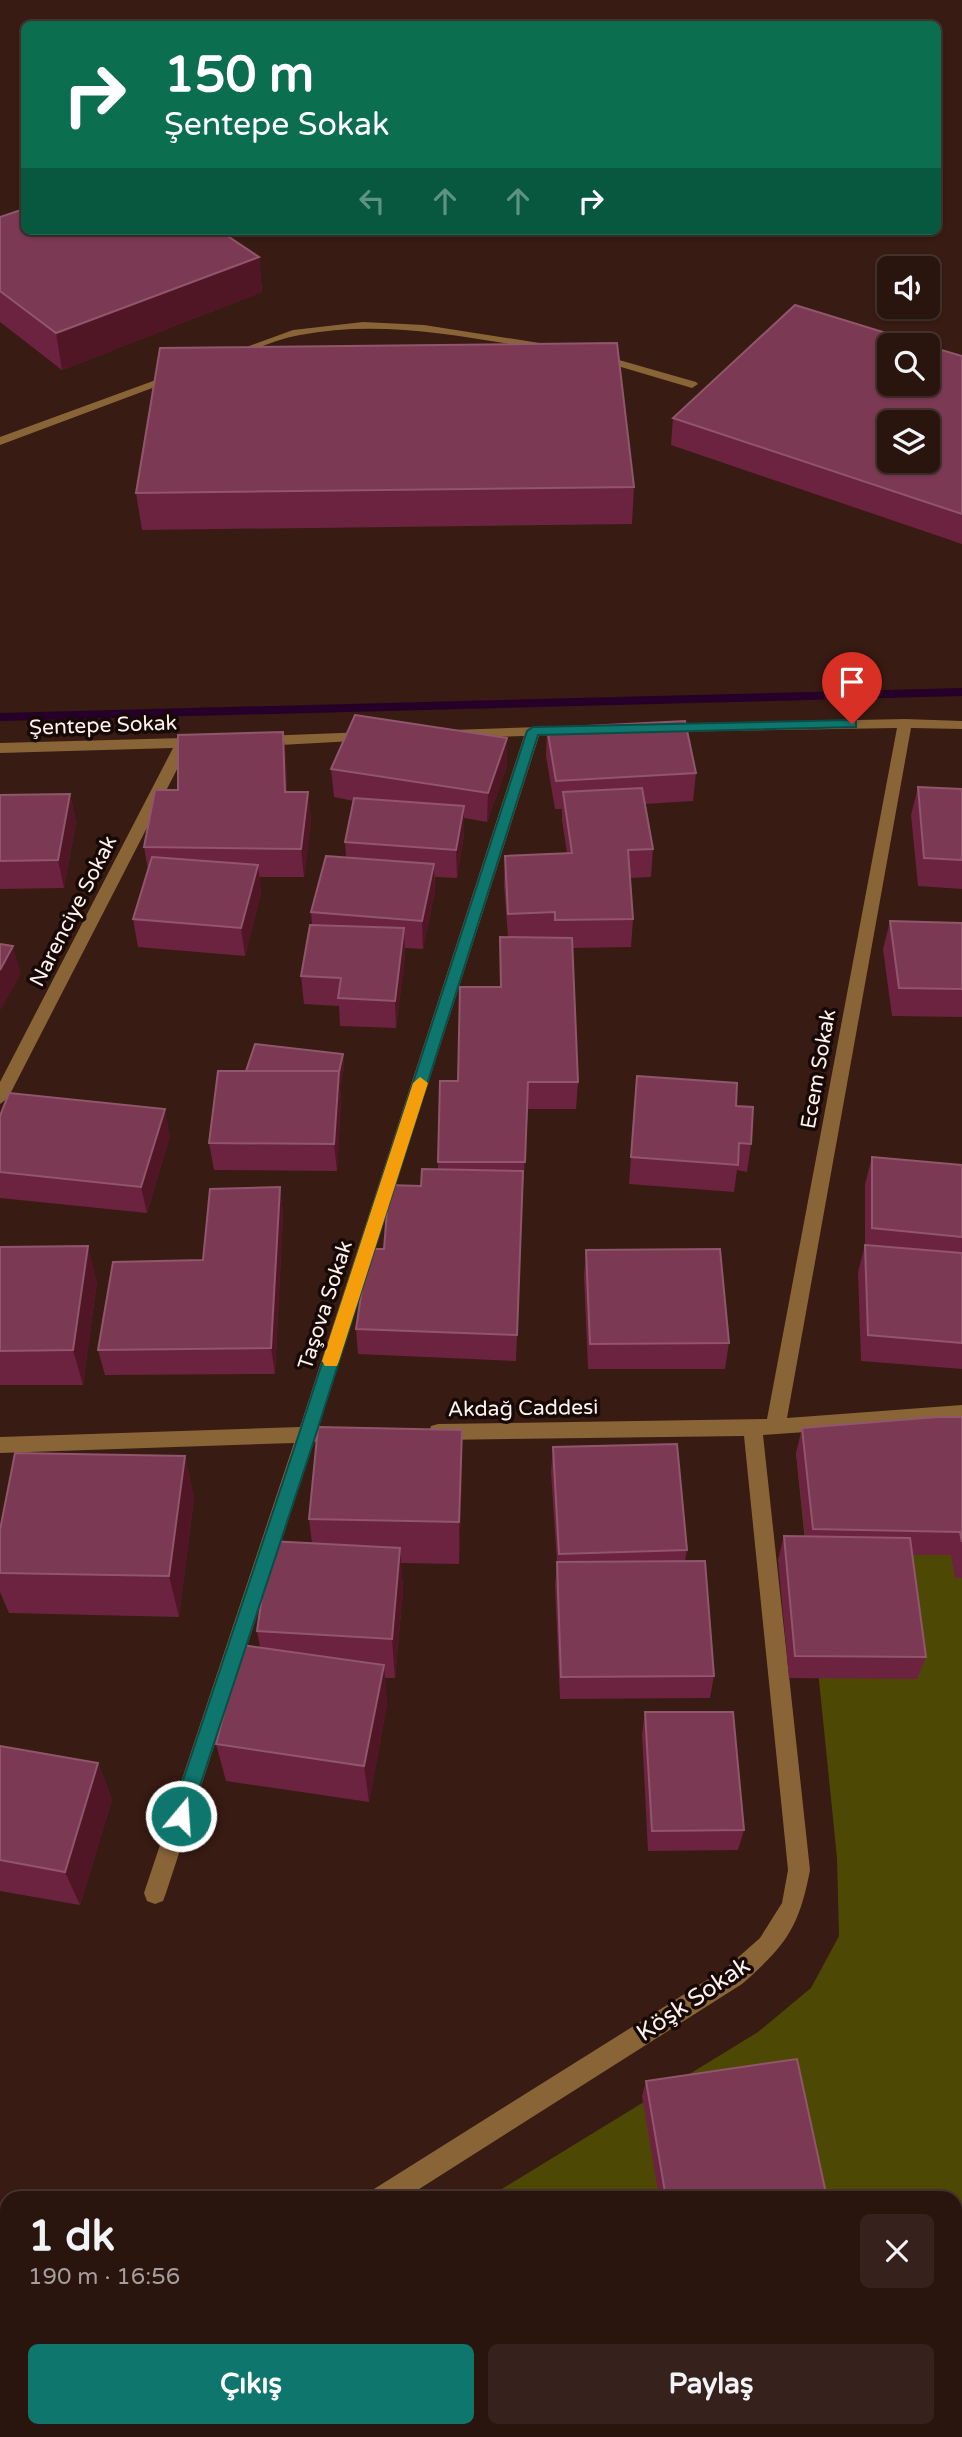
<!DOCTYPE html>
<html lang="tr">
<meta charset="utf-8">
<style>
body{margin:0;font-family:"Varela Round",sans-serif;background:#36211c;color:#f1f3f6;height:100vh;display:flex;flex-direction:column;font-size:26px;white-space:nowrap}
*{box-sizing:border-box;margin:0}
p{font-size:23px;color:#a59e9e}
.icon{flex:none;width:38px;height:38px;fill:none;stroke:currentColor;stroke-width:2;stroke-linecap:round;stroke-linejoin:round}
.map{position:relative;flex:1;overflow:hidden}
.details{position:absolute;left:0px;top:2191px;width:962px;height:247px;display:flex;flex-direction:column;background:#2a140e;border-radius:21px 21px 0 0;box-shadow:0 2px 5px #0004,0 0 0 2px #46332e}
.details>*{flex:none}
.top-card{position:absolute;left:21px;top:21px;width:920px;height:214px;border-radius:10px;box-shadow:0 2px 5px #0004,0 0 0 2px #46332e;background:#0b6e4f;color:#fff;overflow:hidden}
.buttons{position:absolute;left:877px;top:256px;display:grid;gap:14px}
.buttons a{display:grid;place-items:center;width:63px;height:63px;border-radius:10px;background:#2a140e;box-shadow:0 2px 5px #0004,0 0 0 2px #46332e;font-size:35px}
.pin{position:absolute;display:grid;place-items:center;width:60px;height:60px;color:#fff;margin:-72px -30px;border-radius:50% 50% 50% 0;rotate:-45deg;box-shadow:0 0 7px #0007}
.pin .icon{rotate:45deg}
.me{position:absolute;width:77px;margin:-38px;rotate:18deg;stroke-linejoin:round;filter:drop-shadow(0 0 5px #0008)}
.turn{display:flex;align-items:center;gap:24px;height:147px;padding:0 28px;font-size:32px}
.turn .icon{width:91px;height:91px;stroke-width:2.5}
.turn b{display:block;font-size:49px;line-height:60px}
.lanes{display:flex;align-items:center;height:66px;padding:0 28px;background:#0003;justify-content:center;gap:35px;direction:ltr}
.lanes .off{opacity:.35}
.round{display:grid;place-items:center;flex:none;width:74px;height:74px;border-radius:10px;background:#36211c}
.overview{display:flex;align-items:center;justify-content:space-between;height:119px;padding:0 28px}
h1{font-size:42px;font-weight:700;line-height:52px}
.primary-button{display:flex;gap:14px;margin-top:auto;padding:14px 28px}
.primary-button a{flex:1;height:80px;border-radius:10px;background:#0f766e;color:#fff;font-size:28px;font-weight:700;line-height:80px;text-align:center}
.primary-button a+a{background:#36211c;color:#f1f3f6}
.map>svg:first-child{display:block}
.green{fill:#4d4904}
.lines{fill:none;stroke-linecap:round;stroke-linejoin:round}
.stream{fill:#260028;fill-rule:evenodd}
.service{fill:#886437;fill-rule:evenodd}
.minor{fill:#886437;fill-rule:evenodd}
.wall{fill:#6c2340}
.shaded-wall{fill:#511626}
.building{fill:#7c3953;stroke:#90566b;stroke-width:2;fill-rule:evenodd}
.route{fill:#0f766e;stroke:#0a4d48;stroke-width:2}
.slow{fill:#f59e0b}
.labels{text-anchor:middle;stroke-width:7;stroke-linejoin:round;paint-order:stroke}
.street-label{font-size:21px;fill:#fef2ee;stroke:#170906}
.near-street-label{font-size:24px;fill:#fef2ee;stroke:#170906}
</style>
<div class="map">
<svg width="962" height="2437" viewBox="0 0 962 2437">
<rect width="100%" height="100%" fill="#381b13"/>
<path class="green" d="M962 1441V2437H136L143 2431H956V2198H487L758 2032 811 1988 839 1936 837 1858 796 1453Z"/>
<g class="lines">
<path class="stream" d="M962 688V696L0 721V713Z"/>
<path class="service" d="M363 322 424 325 546 344 552 347 546 350C465 337 382 319 300 335 277 339 256 349 234 357L224 355 293 330Z
M598 354 696 382 698 384 692 388 594 359V355Z
M175 373 181 376 179 378 0 445V437Z
M0 2232 7 2235V2259L0 2256Z"/>
<path class="minor" d="M905 719 962 721V729L911 728 787 1418 962 1405V1421L763 1435 810 1870C799 1928 786 1945 742 1984L405 2198H371L374 2189 726 1968 760 1938 782 1903 788 1870 744 1436 438 1440 431 1438 429 1432 431 1426 438 1424 767 1419 897 728 665 732 658 728 665 724Z
M570 726 577 730 575 733 539 736 319 1426 326 1428 328 1434 326 1440 314 1442 166 1893 163 1901 155 1904 147 1901 144 1893 294 1443 0 1453V1437L300 1427 524 736 451 738 444 734 451 730Z
M367 732 374 737 372 740 262 746 255 741 262 736Z
M183 738H199L206 743 199 748H188L8 1098 0 1104V1082L173 748 0 753V743Z
M62 2431H91L88 2437H59Z"/>
</g>
<path class="wall" d="M0 217 259 257 262 292 62 370 0 322Z
M962 356V544L671 445 673 418Z
M634 487 632 524 142 530 136 493Z
M547 728 696 773 693 801 645 804 653 849 651 877 630 878 633 919 631 947 573 948 578 1082 576 1109H528L523 1189 516 1361 358 1354 356 1329 384 1249 421 1186 438 1169 440 1081H458L500 987V937H508L504 885 505 856 567 853 562 820V809H555L546 756Z
M283 732 286 760 287 792H308L311 820 304 877H259L261 893 245 956 138 947 133 919 148 870 144 847 178 790Z
M507 766 487 822 464 818V834L457 878 435 877V892L423 949 405 948V956L396 1028 340 1026 339 1006 304 1004 301 976 312 925 311 912 346 857 345 842 354 801 334 797 331 769Z
M918 787 962 789V889L918 886 911 815Z
M70 794 76 822 64 888 0 889V795Z
M890 921 962 923V1017L892 1016 883 949Z
M343 1054 344 1068 340 1087 341 1099 337 1171 214 1170 209 1143Z
M637 1076 736 1106 751 1144 747 1172 737 1170 734 1192 629 1184Z
M0 1116 170 1136 147 1213 0 1198Z
M872 1157 962 1165V1369L861 1361 858 1272 865 1245V1184Z
M280 1187 283 1214 275 1374 105 1375 98 1350 203 1260Z
M0 1247 97 1281 83 1385H0Z
M586 1250 729 1343 725 1369H588L584 1276Z
M962 1417V1578H955L951 1555H912L926 1657 917 1679 789 1678 778 1560 784 1536H805L796 1453 802 1428Z
M462 1430V1474L459 1564 401 1563 403 1590 395 1678H385L387 1704 369 1802 226 1781 216 1744 260 1647 257 1631 312 1543 309 1519Z
M553 1447 687 1550 685 1561 714 1676 710 1698 560 1699 555 1586 557 1562 551 1472Z
M185 1456 194 1499 179 1617 9 1613 0 1592V1530Z
M645 1712 744 1830 738 1850 648 1851 642 1734Z
M0 1746 98 1763 112 1800 80 1905 0 1891Z
M646 2081 827 2198H659L642 2096Z"/>
<path class="shaded-wall" d="M259 257 262 292 62 370 56 333Z
M283 732 286 760 287 820 285 792Z
M507 738V766L487 822 488 793Z
M308 792 311 820 304 877 301 849Z
M70 794 76 822 64 888 58 860Z
M464 806V834L457 878 456 850Z
M434 864 435 892 423 949 422 921Z
M258 865 261 893 245 956 241 928Z
M404 928 405 956 396 1028 395 1001Z
M13 946 21 974 0 1011V970Z
M343 1054 344 1068 340 1087 341 1099 337 1171 334 1144 339 1073Z
M165 1109 170 1136 147 1213 141 1187Z
M280 1187 283 1214 275 1374 271 1348Z
M88 1246 97 1281 83 1385 73 1350Z
M462 1430V1474L459 1564V1522Z
M185 1456 194 1499 179 1617 169 1576Z
M400 1548 403 1590 395 1678 392 1639Z
M384 1665 387 1704 369 1802 364 1766Z
M98 1763 112 1800 80 1905 65 1872Z"/>
<path class="building" d="M24 209V231H220L259 257 56 333 0 291V217Z
M795 305 925 345H889V383H928V346L962 356V514L673 418ZM889 422H928V460H889Z
M617 343 634 487 136 493 160 348Z
M355 715 507 738 488 793 331 769Z
M685 721 696 773 556 781 547 728Z
M283 732 285 792H308L301 849 144 847 155 790H178V735Z
M918 787 962 789V860L924 858Z
M642 788 653 849 628 850 633 919 555 920V912L508 914 505 856 572 853 563 792Z
M70 794 58 860 0 861V795Z
M354 798 464 806 456 850 345 842Z
M326 856 434 864 422 921 311 912Z
M152 857 258 865 241 928 133 919Z
M890 921 962 923V989L899 988Z
M310 925 404 928 395 1001 338 998 341 978 301 976Z
M500 937 572 938 578 1082H528L525 1162H438L440 1081H458L460 987H501Z
M0 944 13 946 0 970Z
M255 1044 343 1054 339 1072V1071H246Z
M218 1071H339L334 1144 209 1143Z
M637 1076 737 1083 736 1106 753 1107 751 1144 739 1143 738 1165 631 1157Z
M9 1093 165 1109 141 1187 0 1172V1116Z
M872 1157 962 1165V1237L872 1228Z
M422 1169 523 1171 517 1335 356 1329 368 1249H384L389 1185 421 1186Z
M280 1187 271 1348 98 1350 113 1262 203 1260 210 1189Z
M865 1245 962 1253V1343L868 1335Z
M88 1246 73 1350 0 1351V1247Z
M720 1249 729 1343 590 1344 586 1250Z
M937 1417H962V1542L960 1532 813 1529 802 1428Z
M318 1427 462 1430 459 1522 309 1519Z
M677 1444 687 1550 559 1554 553 1447Z
M15 1453 185 1456 169 1576 0 1573V1530Z
M784 1536 910 1538 926 1657 795 1656Z
M270 1541 400 1548 392 1639 257 1631Z
M705 1561 714 1676 561 1677 557 1562Z
M242 1645 384 1665 364 1766 216 1744Z
M645 1712H733L744 1830 652 1831Z
M0 1746 98 1763 65 1872 0 1860Z
M797 2059 827 2198H666L646 2081Z"/>
<path class="route" d="M852 720 856 721V727L538 735 316 1434 190 1816 188 1823 181 1826 174 1823 171 1816 299 1434 527 731 533 727Z"/>
<path class="slow" d="M420 1077 428 1083 339 1361 337 1366H325L322 1361 413 1083Z"/>
<g class="labels">
<g class="street-label">
<text transform="translate(103 725) rotate(-2)" y="7">Şentepe Sokak</text>
<text transform="translate(73 911) rotate(-63)" y="7">Narenciye Sokak</text>
<text transform="translate(818 1069) rotate(-80)" y="7">Ecem Sokak</text>
<text transform="translate(325 1305) rotate(-72)" y="7">Taşova Sokak</text>
<text transform="translate(523 1408) rotate(-1)" y="7">Akdağ Caddesi</text>
</g>
<g class="near-street-label">
<text transform="translate(693 1999) rotate(-34)" y="8">Köşk Sokak</text>
</g>
</g>
</svg>
<div class="buttons">
<a><svg class="icon" aria-label="sound" viewBox="0 0 24 24"><path d="M4 9h4l5-4v14l-5-4H4zM17 9q2 3 0 6"/></svg></a>
<a><svg class="icon" aria-label="search" viewBox="0 0 24 24"><circle cx="10" cy="10" r="6"/><path d="M15 15l6 6"/></svg></a>
<a><svg class="icon" aria-label="layers" viewBox="0 0 24 24"><path d="M12 4l9 5-9 5-9-5zM3 14l9 5 9-5"/></svg></a>
</div>
<div class="pin" style="left:852px;top:724px;background:#d93025"><svg class="icon" aria-label="arrive" viewBox="0 0 24 24"><path d="M6 21V4h12l-3 4 3 4H6"/></svg></div>
<svg class="me" style="left:181px;top:1816px" viewBox="-20 -20 40 40"><circle r="17" fill="#0f766e" stroke="#fff" stroke-width="3"/><path d="M0-11L8 9 0 5-8 9z" fill="#fff"/></svg>
<div class="top-card">
<div class="turn"><svg class="icon" aria-label="right" viewBox="0 0 24 24"><path d="M7 20v-9h11M14 6l5 5-5 5"/></svg><div><b>150 m</b>Şentepe Sokak</div></div>
<div class="lanes"><svg class="icon off" aria-label="left" viewBox="0 0 24 24"><path d="M17 20v-9H6M10 6l-5 5 5 5"/></svg><svg class="icon off" aria-label="ahead" viewBox="0 0 24 24"><path d="M12 20V5M6 11l6-6 6 6"/></svg><svg class="icon off" aria-label="ahead" viewBox="0 0 24 24"><path d="M12 20V5M6 11l6-6 6 6"/></svg><svg class="icon" aria-label="right" viewBox="0 0 24 24"><path d="M7 20v-9h11M14 6l5 5-5 5"/></svg></div>
</div>
<section class="details">
<div class="overview"><div><h1>1 dk</h1><p>190 m · 16:56</p></div><a class="round"><svg class="icon" aria-label="close" viewBox="0 0 24 24"><path d="M6 6l12 12M18 6L6 18"/></svg></a></div>
<div class="primary-button"><a>Çıkış</a><a>Paylaş</a></div>
</section>
</div>
